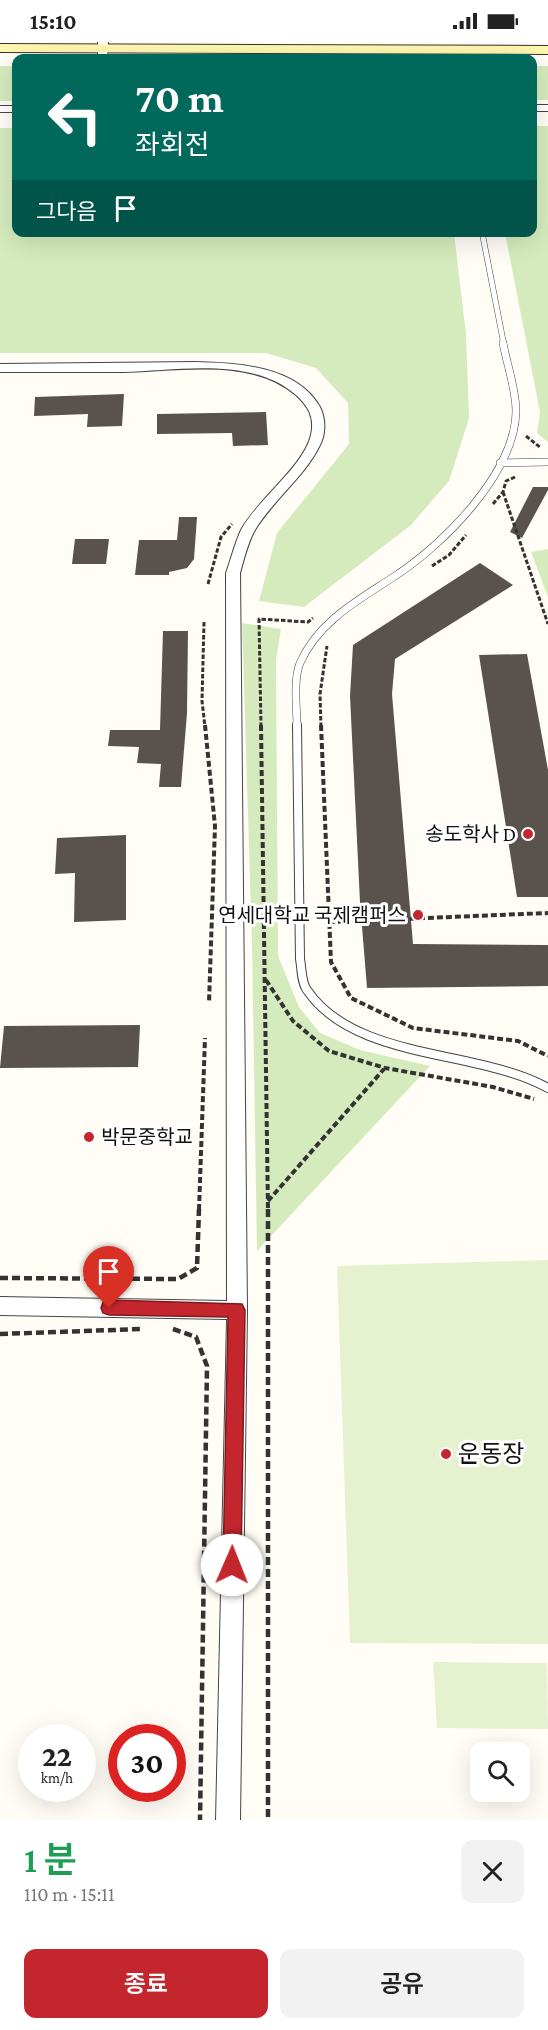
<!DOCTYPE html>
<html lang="ko">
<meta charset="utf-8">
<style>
body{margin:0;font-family:"Crimson Pro","Noto Sans KR",serif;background:#f2f2f2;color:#222;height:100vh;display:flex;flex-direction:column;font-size:22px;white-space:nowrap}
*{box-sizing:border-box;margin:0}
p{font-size:20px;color:#767676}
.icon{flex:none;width:33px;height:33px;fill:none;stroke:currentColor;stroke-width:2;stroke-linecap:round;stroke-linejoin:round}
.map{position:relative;height:1778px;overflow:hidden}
.drawer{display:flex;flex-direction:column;background:#fff;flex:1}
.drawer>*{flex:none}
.banner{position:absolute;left:12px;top:12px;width:525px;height:183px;border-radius:12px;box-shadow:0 6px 24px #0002;background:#00695c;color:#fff;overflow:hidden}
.fabs{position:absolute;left:470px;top:1700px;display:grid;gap:12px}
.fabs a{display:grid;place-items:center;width:60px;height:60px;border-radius:12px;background:#fff;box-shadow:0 6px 24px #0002;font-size:30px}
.speed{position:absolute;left:18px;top:1682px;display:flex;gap:12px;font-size:30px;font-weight:700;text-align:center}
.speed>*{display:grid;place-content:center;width:78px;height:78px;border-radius:50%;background:#fff;box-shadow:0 6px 24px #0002;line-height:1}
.speed small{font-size:15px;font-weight:400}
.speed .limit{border:9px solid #d22;background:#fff;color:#111}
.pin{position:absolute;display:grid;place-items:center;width:51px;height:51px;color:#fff;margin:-62px -26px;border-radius:50% 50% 50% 0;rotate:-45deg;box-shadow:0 0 6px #0007}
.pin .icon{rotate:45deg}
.me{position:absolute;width:66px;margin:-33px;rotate:1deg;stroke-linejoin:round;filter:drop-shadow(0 0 4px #0008)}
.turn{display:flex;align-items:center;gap:21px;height:126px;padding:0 24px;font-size:27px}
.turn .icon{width:78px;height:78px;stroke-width:2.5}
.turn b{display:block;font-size:42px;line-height:51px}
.then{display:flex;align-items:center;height:57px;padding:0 24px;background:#0003;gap:12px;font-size:22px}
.round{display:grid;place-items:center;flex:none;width:63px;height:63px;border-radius:12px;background:#f2f2f2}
.headline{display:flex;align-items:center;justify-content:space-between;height:102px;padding:0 24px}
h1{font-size:36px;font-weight:600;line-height:45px;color:#1e9e55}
.action{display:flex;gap:12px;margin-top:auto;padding:12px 24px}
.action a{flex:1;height:69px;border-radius:12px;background:#c4262e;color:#fff;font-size:24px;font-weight:600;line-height:69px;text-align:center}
.action a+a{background:#f2f2f2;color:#222}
.status{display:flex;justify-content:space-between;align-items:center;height:42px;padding:0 30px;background:#fff;direction:ltr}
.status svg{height:16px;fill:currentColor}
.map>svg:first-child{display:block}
.green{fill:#d5ebbd}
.pitch{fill:#e6f2cf}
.building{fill:#5a524d}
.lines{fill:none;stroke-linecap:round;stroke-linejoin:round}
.lane-far2-casing{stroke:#444;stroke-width:6}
.lane-far1-casing{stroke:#444;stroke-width:8}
.lane-casing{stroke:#444;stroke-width:10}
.street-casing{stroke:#444;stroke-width:2}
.secondary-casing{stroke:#333;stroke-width:2}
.path-far2{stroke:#333;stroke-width:3;stroke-dasharray:4.5 2;stroke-linecap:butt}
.path-far1{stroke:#333;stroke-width:4;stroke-dasharray:6 3;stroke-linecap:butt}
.path{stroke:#333;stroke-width:4.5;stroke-dasharray:8 4;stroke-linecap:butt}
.lane-far2{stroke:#fff;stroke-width:5}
.lane-far1{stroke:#fff;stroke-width:7}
.lane{stroke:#fff;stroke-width:8}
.street{fill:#fff;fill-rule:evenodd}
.secondary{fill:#fff6b0;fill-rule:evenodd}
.route{fill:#c4262e;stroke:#7f191e;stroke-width:1.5}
.poi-dot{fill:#c4262e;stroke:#fff;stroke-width:2}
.labels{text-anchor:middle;stroke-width:6;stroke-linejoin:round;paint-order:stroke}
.poi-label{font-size:20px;fill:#111;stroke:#fff;text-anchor:end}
.near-poi-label{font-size:24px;fill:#111;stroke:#fff;text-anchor:start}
</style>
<div class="status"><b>15:10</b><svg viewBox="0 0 49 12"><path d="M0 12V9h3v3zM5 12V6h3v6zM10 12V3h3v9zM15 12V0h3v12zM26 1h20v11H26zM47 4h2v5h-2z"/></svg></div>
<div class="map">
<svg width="548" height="1778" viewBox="0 0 548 1778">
<rect width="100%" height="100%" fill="#fffdf5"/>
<path class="green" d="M0 24H16V59H0Z
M548 24V58H533V24Z
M533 84H548V400L537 391 540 370 505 191 532 190Z
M0 86H16V190L454 191 466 292 469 376 449 439 411 483 304 565 259 559 277 491 349 402 348 361 316 326 266 311H0Z
M548 507V555L531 510Z
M242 581 281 587 276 618 278 914 299 965 320 991 360 1008 430 1024 257 1209 252 901Z"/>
<path class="pitch" d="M548 1218V1602L350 1601 337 1224Z
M433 1620 547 1621 548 1687 437 1686Z"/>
<path class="building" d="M124 352 122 384 87 385 88 372 34 374 35 355Z
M266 370 268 403 233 404 232 391 157 392V372Z
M533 445H548V448L522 496 510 490Z
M179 475H197L194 517 187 526 169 530V533H135L139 498H177Z
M75 497H109L106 522H72Z
M480 521 513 543 395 617 392 652 413 902 548 903V944L367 946 360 860 350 654 353 603Z
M163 589H188L187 671 181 745H159L161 722 137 721 139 705 108 704 110 688H160Z
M527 612 548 728V855H517L479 613Z
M126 793V878L74 880 75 831 55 832 57 796Z
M140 983 138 1025 0 1026 4 984Z"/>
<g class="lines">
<g class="lane-far2-casing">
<path id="lane-far2" d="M482 190 504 303"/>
</g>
<g class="lane-far1-casing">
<path id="lane-far1" d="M500 421 548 420
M297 685C297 666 293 639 300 621 318 580 357 559 392 536 442 504 515 432 516 369 516 347 507 323 503 301"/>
</g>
<g class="lane-casing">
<path id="lane" d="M297 683 300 917C302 927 301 940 307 948 355 1019 478 1007 548 1046"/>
</g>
<g class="street-casing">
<path id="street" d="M98 0H108L107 16H98Z
M532 63H548V69H532Z
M0 64H16V70H0Z
M196 320C238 321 297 324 320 365 326 377 326 393 319 405 304 435 273 458 255 488 248 500 244 517 240 531L247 1268 240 1778H216L227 1277 0 1273V1255L227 1259 226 531C231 517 235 501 241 488 257 458 304 424 311 393 315 375 308 364 296 353 251 314 177 329 123 330 82 330 41 330 0 330V322Z"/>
</g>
<g class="secondary-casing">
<path id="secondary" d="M0 2 548 4V12L0 10Z"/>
</g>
<path class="path-far2" d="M526 394 541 406
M503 450 548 582
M493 462 503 450 506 439 515 435
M432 524 449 513 466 493
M208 542 221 495 232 482
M204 580 202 659 205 685
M261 685 259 577 308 580 313 576
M321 685 320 652 327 604"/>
<path class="path-far1" d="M205 683 215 784 209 961
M261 683 268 1168
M321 683 331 920 351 956 413 986 518 999 548 1014
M329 880 548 871
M266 938 293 979 329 1009 385 1026 493 1045 534 1057
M268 1159 384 1027
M199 1168 205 996"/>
<path class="path" d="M268 1167V1778
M0 1236 178 1237 197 1226 199 1167
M173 1287 196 1295 207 1324 200 1778
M0 1292 142 1287"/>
<use href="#lane-far2" class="lane-far2"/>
<use href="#lane-far1" class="lane-far1"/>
<use href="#lane" class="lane"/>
<use href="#street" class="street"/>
<use href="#secondary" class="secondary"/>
</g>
<path class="route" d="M109 1258 242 1262 245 1268 241 1523 239 1529 232 1532 226 1529 223 1523 228 1275 109 1273 103 1271 101 1266 103 1260Z"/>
<g class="poi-dot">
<circle cx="528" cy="792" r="6"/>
<circle cx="418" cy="873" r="6"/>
<circle cx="89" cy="1095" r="6"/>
<circle cx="446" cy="1412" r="6"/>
</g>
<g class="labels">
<g class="poi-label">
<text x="516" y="799">송도학사 D</text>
<text x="406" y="880">연세대학교 국제캠퍼스</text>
<text x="101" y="1102" text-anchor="start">박문중학교</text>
</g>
<g class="near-poi-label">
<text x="458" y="1420">운동장</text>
</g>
</g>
</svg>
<div class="fabs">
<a><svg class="icon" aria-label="search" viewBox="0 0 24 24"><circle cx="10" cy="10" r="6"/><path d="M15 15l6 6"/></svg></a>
</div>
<div class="speed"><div>22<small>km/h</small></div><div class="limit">30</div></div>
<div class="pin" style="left:109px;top:1266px;background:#d93025"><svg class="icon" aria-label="arrive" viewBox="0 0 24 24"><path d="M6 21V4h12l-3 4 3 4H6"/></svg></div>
<svg class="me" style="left:232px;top:1523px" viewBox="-20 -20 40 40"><circle r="19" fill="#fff"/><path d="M0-13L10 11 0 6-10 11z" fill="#c4262e"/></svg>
<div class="banner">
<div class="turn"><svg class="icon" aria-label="left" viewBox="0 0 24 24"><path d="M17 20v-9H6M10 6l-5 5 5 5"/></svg><div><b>70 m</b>좌회전</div></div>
<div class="then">그다음<svg class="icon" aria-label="arrive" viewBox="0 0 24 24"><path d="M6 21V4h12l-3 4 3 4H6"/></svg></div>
</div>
</div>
<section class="drawer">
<div class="headline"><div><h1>1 분</h1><p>110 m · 15:11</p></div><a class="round"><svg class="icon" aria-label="close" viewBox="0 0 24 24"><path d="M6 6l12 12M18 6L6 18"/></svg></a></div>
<div class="action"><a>종료</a><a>공유</a></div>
</section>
